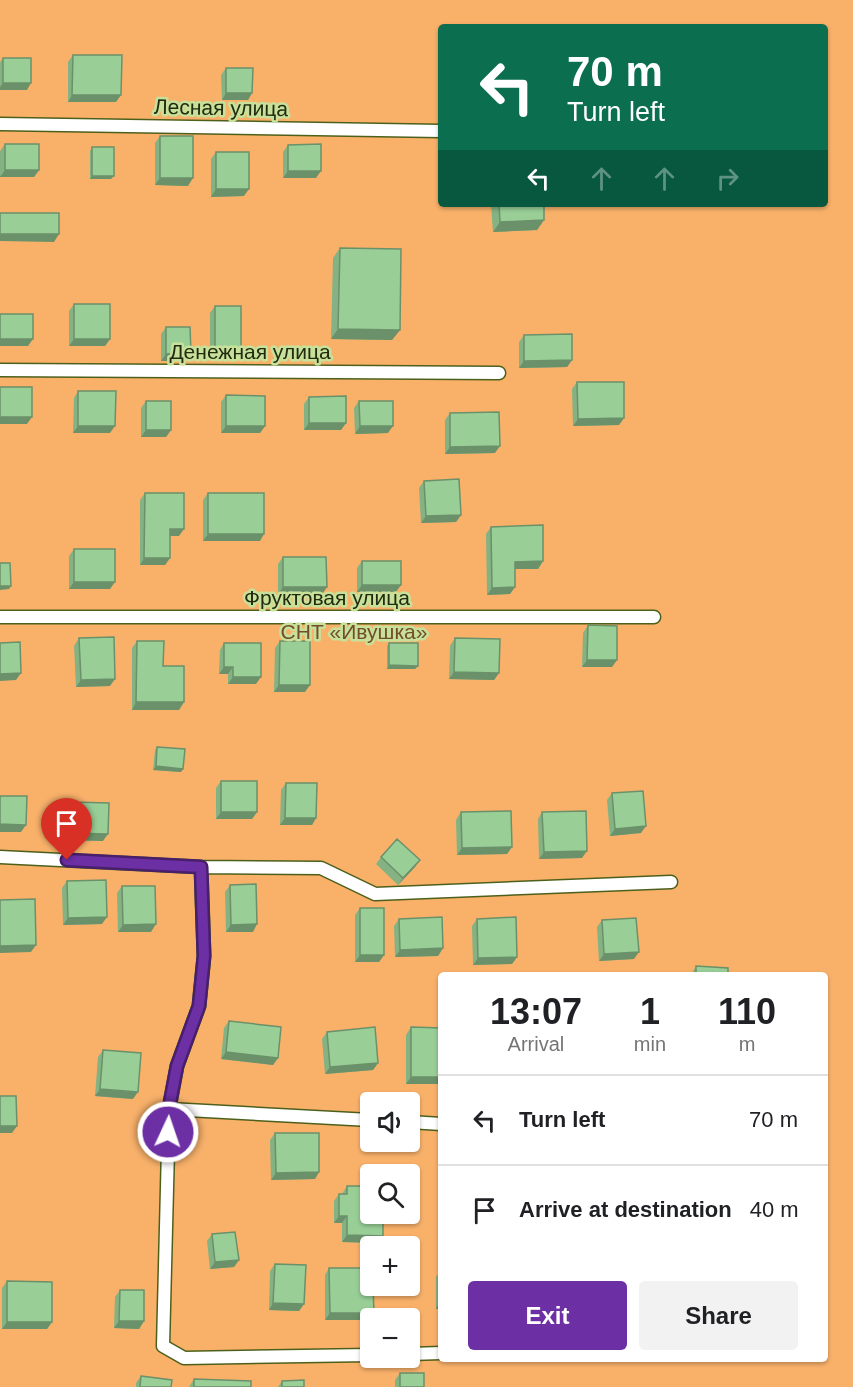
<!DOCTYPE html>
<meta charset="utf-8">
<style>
body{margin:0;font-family:Arial,sans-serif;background:#f2f2f2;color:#202124;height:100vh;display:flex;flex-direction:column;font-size:22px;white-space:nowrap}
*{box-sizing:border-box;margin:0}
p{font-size:20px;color:#757577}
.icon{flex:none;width:33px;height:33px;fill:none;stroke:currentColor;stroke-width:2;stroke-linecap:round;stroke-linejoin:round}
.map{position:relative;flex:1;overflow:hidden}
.details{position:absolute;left:438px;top:972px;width:390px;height:390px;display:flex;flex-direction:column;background:#fff;border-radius:6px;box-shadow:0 2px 4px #0004}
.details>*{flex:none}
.banner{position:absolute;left:438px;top:24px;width:390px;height:183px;border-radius:6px;box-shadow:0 2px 4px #0004;background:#0b6e4f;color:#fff;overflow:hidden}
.fabs{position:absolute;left:360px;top:1092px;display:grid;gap:12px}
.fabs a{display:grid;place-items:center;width:60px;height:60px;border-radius:6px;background:#fff;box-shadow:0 2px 4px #0004;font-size:30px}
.pin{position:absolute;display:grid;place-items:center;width:51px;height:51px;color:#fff;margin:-62px -26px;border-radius:50% 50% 50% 0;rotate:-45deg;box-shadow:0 0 6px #0007}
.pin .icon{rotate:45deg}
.me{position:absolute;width:66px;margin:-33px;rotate:3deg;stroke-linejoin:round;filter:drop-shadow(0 0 4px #0008)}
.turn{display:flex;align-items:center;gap:21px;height:126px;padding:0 30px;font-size:27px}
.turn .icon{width:78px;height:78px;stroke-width:2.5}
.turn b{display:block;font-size:42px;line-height:51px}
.lanes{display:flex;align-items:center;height:57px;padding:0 30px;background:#0003;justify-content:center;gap:30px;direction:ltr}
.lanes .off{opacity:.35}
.eta{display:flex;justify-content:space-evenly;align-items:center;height:102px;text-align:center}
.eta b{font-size:36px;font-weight:700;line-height:42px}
.primary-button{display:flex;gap:12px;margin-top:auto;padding:12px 30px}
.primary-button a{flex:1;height:69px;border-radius:6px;background:#6d2fa4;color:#fff;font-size:24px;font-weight:700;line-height:69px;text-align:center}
.primary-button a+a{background:#f2f2f2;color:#202124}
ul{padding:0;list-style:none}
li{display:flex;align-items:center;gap:18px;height:90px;padding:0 30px;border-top:2px solid #e0e0e0}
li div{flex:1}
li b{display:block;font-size:22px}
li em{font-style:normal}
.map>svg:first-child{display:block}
.green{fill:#f9b16a;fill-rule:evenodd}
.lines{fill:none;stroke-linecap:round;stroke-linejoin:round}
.service-casing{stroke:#4c601b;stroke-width:15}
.service{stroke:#fff;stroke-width:12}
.wall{fill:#84b282}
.shaded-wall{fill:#6b916a}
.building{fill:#99cf97;stroke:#6b916a;stroke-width:1.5}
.route-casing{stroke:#471f6b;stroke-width:15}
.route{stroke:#6d2fa4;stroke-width:10}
.labels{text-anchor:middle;stroke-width:5;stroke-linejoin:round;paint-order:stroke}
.street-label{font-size:21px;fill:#222b0f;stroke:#c8e19a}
.park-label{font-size:21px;fill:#724e2a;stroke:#c8e19a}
</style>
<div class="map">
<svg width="853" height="1387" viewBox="0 0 853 1387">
<rect width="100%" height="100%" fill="#c8e19a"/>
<path class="green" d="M0 0H853V1387H0ZM441 27H825V204H441ZM441 975H825V1359H441ZM370 1102H410V1142H370ZM370 1174H410V1214H370ZM370 1246H410V1286H370ZM370 1318H410V1358H370Z"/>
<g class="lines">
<g class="service-casing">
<path id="service" d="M0 124 441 131
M0 370 499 373
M0 617H654
M0 857 201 867 321 868 375 894 671 882
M201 867 204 956 199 1006 177 1066 169 1109 163 1346 184 1358 370 1355
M169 1109 370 1120
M410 1122 441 1124
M410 1354 441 1353"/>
</g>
<use href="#service" class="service"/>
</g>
<path class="wall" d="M73 55 116 102H68V62Z
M3 58 27 90H0V62Z
M226 68 252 93 248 100H222L221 75Z
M160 136 188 186 155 185V143Z
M5 144 39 170 34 177H0V151Z
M288 145 316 178H283V152Z
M92 147 111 179H90V151Z
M216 152 244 196 211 197V159Z
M491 204H544V220L537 230 493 232Z
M340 248 400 330 392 340 331 339 333 258Z
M74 304 110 339 105 346H69V311Z
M215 306 236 356H210V313Z
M166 327 186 361H161V334Z
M524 335 572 360 567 367 519 368V342Z
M577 382 624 418 619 425 573 426 572 389Z
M78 391 110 433H73L74 398Z
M226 395 265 426 260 433H221V402Z
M309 397 346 423 341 430H304V404Z
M146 401 171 430 166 437H141V408Z
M359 401 388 433 355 434 354 408Z
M450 413 495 453 445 454V420Z
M424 481 461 515 456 522 421 523 419 488Z
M145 493 179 536H170V558L165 565H140V500Z
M208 493 260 541H203V500Z
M491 527 543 561 538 569H515V587L510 594 487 595 486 534Z
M74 549 110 589H69V556Z
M283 557 327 587 322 594H278V564Z
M362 561 396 592H357V568Z
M588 625 612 667H582L583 633Z
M79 638 110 686 76 687 74 646Z
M455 638 499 673 494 680 449 679 450 646Z
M137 641 163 666 184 702 179 710H132V648Z
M280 641 305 692H274L275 648Z
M224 643 256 684H228V674H219L220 650Z
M389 643 418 666 415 669H387V646Z
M157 747 183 769 181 772 153 770 155 750Z
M221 781 257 812 252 819H216V788Z
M286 783 316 818 312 825H280L281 790Z
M612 793 641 833 610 836 607 800Z
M70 802 103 841 65 840V810Z
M461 812 512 847 507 854 457 855 456 820Z
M542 812 582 858 539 859 538 819Z
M381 857 415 867 398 885 376 864Z
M67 881 102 924 63 925 62 888Z
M230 885 253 932H226L225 892Z
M122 886 151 932H118L117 893Z
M360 908 384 955 379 962H355V915Z
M399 919 443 948 438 956 395 957 394 926Z
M477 919 517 957 512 964 473 965 472 926Z
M602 920 634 959 599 961 597 927Z
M696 966 728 975H691Z
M229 1021 278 1058 273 1065 221 1059 224 1028Z
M411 1027 441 1028V1084H406V1035Z
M327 1032 378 1063 373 1070 325 1074 322 1039Z
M103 1050 133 1099 95 1096 98 1057Z
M275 1133 319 1172 315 1179 271 1180 270 1140Z
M347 1186 378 1243 342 1242V1223H334V1201L339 1194H342Z
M212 1234 239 1260 234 1267 210 1269 207 1241Z
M275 1264 304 1304 299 1311 269 1310 270 1271Z
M329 1268 374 1313 369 1320H325V1275Z
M441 1270V1309H436V1277Z
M7 1281 52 1322 47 1329H2V1288Z
M120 1290 144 1321 139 1329 114 1328 115 1297Z
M400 1373 424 1387H395V1380Z
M141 1376 171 1387H136V1383Z
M194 1379 251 1387H189Z
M282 1381 304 1387H278Z"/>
<path class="shaded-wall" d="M3 83H31L27 90H0V87Z
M226 93H252L248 100H222Z
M72 95H121L116 102H68Z
M5 170H39L34 177H0Z
M288 171H321L316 178H283Z
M92 176H114L111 179H90Z
M160 178H193L188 186 155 185Z
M216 189H249L244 196 211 197Z
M544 220 537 230 493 232 500 222Z
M0 234H59L54 242 0 241Z
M338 329 400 330 392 340 331 339Z
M0 339H33L28 346H0Z
M74 339H110L105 346H69Z
M215 349H241L236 356H210Z
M191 353 186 361H161L166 354Z
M572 360 567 367 519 368 524 361Z
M0 417H32L27 424H0Z
M624 418 619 425 573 426 578 419Z
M309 423H346L341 430H304Z
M78 426H115L110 433H73Z
M226 426H265L260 433H221Z
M360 426H393L388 433 355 434Z
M146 430H171L166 437H141Z
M500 446 495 453 445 454 450 447Z
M461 515 456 522 421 523 426 516Z
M170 529H184L179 536H165Z
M208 534H264L260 541H203Z
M144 558H170L165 565H140Z
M543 561 538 569H510L515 562Z
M74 582H115L110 589H69Z
M362 585H401L396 592H357Z
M0 586H11L9 589 0 590Z
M283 587H327L322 594H278Z
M515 587 510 594 487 595 492 588Z
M587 660H617L612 667H582Z
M389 665 418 666 415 669H387Z
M224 667H233L228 674H219Z
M454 672 499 673 494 680 449 679Z
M21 673 16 680 0 681V674Z
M233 677H261L256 684H228Z
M115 679 110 686 76 687 81 680Z
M279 685H310L305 692H274Z
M136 702H184L179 710H132Z
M156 766 183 769 181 772 153 770Z
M221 812H257L252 819H216Z
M285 818H316L312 825H280Z
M0 824 26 825 21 832H0Z
M646 826 641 833 610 836 615 829Z
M70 833 108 834 103 841 65 840Z
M512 847 507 854 457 855 462 848Z
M587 851 582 858 539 859 544 852Z
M420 860 415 867 398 885 403 878Z
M107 917 102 924 63 925 68 918Z
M156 924 151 932H118L123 925Z
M257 924 253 932H226L231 925Z
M36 945 31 952 0 953V946Z
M443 948 438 956 395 957 400 950Z
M639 952 634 959 599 961 604 954Z
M360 955H384L379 962H355Z
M517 957 512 964 473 965 478 958Z
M226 1052 278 1058 273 1065 221 1059Z
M378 1063 373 1070 325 1074 330 1067Z
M411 1077H441V1084H406Z
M100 1089 138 1092 133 1099 95 1096Z
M0 1126H17L12 1133H0Z
M319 1172 315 1179 271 1180 276 1173Z
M339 1216H347L342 1223H334Z
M347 1235 383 1236 378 1243 342 1242Z
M239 1260 234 1267 210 1269 215 1262Z
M440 1302 441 1309H436Z
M273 1303 304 1304 299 1311 269 1310Z
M330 1313H374L369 1320H325Z
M119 1321H144L139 1329 114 1328Z
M7 1322H52L47 1329H2Z"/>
<path class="building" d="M73 55H122L121 95H72Z
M3 58H31V83H3Z
M226 68H253L252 93H226Z
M160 136H193V178H160Z
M5 144H39V170H5Z
M321 144V171H288V145Z
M92 147H114V176H92Z
M216 152H249V189H216Z
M499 204H544V220L500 222Z
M0 213H59V234H0Z
M340 248 401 249 400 330 338 329Z
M74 304H110V339H74Z
M215 306H241V349H215Z
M0 314H33V339H0Z
M166 327H190L191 353 166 354Z
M572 334V360L524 361V335Z
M577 382H624V418L578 419Z
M0 387H32V417H0Z
M78 391H116L115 426H78Z
M226 395 265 396V426H226Z
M346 396V423H309V397Z
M146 401H171V430H146Z
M359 401H393V426H360Z
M499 412 500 446 450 447V413Z
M459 479 461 515 426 516 424 481Z
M145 493H184V529H170V558H144Z
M208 493H264V534H208Z
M543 525V561L515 562V587L492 588 491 527Z
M74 549H115V582H74Z
M283 557H326L327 587H283Z
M362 561H401V585H362Z
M0 563H10L11 586H0Z
M588 625 617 626V660H587Z
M114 637 115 679 81 680 79 638Z
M455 638 500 639 499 673 454 672Z
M137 641H164L163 666H184V702H136Z
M280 641H310V685H279Z
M20 642 21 673 0 674V643Z
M224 643H261V677H233V667H224Z
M389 643H418V666L389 665Z
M157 747 185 749 183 769 156 766Z
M221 781H257V812H221Z
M286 783H317L316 818H285Z
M643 791 646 826 615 829 612 793Z
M0 796H27L26 825 0 824Z
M70 802 109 803 108 834 70 833Z
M511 811 512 847 462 848 461 812Z
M586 811 587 851 544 852 542 812Z
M397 839 420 860 403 878 381 857Z
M106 880 107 917 68 918 67 881Z
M256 884 257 924 231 925 230 885Z
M122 886H155L156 924 123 925Z
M35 899 36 945 0 946V900Z
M360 908H384V955H360Z
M442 917 443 948 400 950 399 919Z
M516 917 517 957 478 958 477 919Z
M636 918 639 952 604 954 602 920Z
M696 966 728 968V975H696Z
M229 1021 281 1027 278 1058 226 1052Z
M375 1027 378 1063 330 1067 327 1032Z
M411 1027 441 1028V1077H411Z
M103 1050 141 1053 138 1092 100 1089Z
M0 1096H16L17 1126H0Z
M275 1133H319V1172L276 1173Z
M347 1186H370V1214H383V1236L347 1235V1216H339V1194H347Z
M235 1232 239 1260 215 1262 212 1234Z
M275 1264 306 1265 304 1304 273 1303Z
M329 1268H370V1286H373L374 1313H330Z
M441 1270V1302H440Z
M7 1281 52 1282V1322H7Z
M120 1290H144V1321H119Z
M400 1373H424V1387H400Z
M141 1376 172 1380 171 1387H140Z
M194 1379 251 1381V1387H194Z
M304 1380V1387H282V1381Z"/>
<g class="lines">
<g class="route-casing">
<path id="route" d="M67 860 201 867 204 956 199 1006 177 1066 169 1108 168 1132"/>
</g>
<use href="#route" class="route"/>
</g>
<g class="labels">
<g class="street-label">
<text transform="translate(221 108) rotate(1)" y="7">Лесная улица</text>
<text x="250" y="359">Денежная улица</text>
<text x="327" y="605">Фруктовая улица</text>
</g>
<g class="park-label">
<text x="354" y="639">СНТ «Ивушка»</text>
</g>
</g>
</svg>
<div class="fabs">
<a><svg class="icon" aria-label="sound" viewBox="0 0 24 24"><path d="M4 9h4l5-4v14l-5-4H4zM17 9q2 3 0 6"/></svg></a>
<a><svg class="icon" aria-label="search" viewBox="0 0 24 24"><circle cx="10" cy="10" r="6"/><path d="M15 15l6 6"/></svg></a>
<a>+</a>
<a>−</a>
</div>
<div class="pin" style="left:67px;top:860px;background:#d93025"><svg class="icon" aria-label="arrive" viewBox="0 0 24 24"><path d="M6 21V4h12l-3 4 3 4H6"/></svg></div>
<svg class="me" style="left:168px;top:1132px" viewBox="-20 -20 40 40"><circle r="17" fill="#6d2fa4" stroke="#fff" stroke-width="3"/><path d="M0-11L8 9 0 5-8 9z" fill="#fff"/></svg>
<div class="banner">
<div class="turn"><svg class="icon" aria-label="left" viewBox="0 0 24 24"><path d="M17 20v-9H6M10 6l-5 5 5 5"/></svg><div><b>70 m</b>Turn left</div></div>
<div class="lanes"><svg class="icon" aria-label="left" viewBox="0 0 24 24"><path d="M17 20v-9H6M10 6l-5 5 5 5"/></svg><svg class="icon off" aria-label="ahead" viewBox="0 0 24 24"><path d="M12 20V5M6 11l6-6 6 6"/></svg><svg class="icon off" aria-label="ahead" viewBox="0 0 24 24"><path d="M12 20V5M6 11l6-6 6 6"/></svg><svg class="icon off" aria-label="right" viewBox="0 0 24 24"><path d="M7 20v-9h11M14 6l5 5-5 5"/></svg></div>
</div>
<section class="details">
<div class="eta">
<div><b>13:07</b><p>Arrival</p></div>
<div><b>1</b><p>min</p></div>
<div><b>110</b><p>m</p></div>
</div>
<ul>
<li><svg class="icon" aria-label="left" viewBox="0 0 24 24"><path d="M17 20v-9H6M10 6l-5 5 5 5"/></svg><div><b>Turn left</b></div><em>70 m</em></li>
<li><svg class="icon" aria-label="arrive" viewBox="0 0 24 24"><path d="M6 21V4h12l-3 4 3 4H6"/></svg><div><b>Arrive at destination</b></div><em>40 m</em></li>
</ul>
<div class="primary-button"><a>Exit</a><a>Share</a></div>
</section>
</div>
